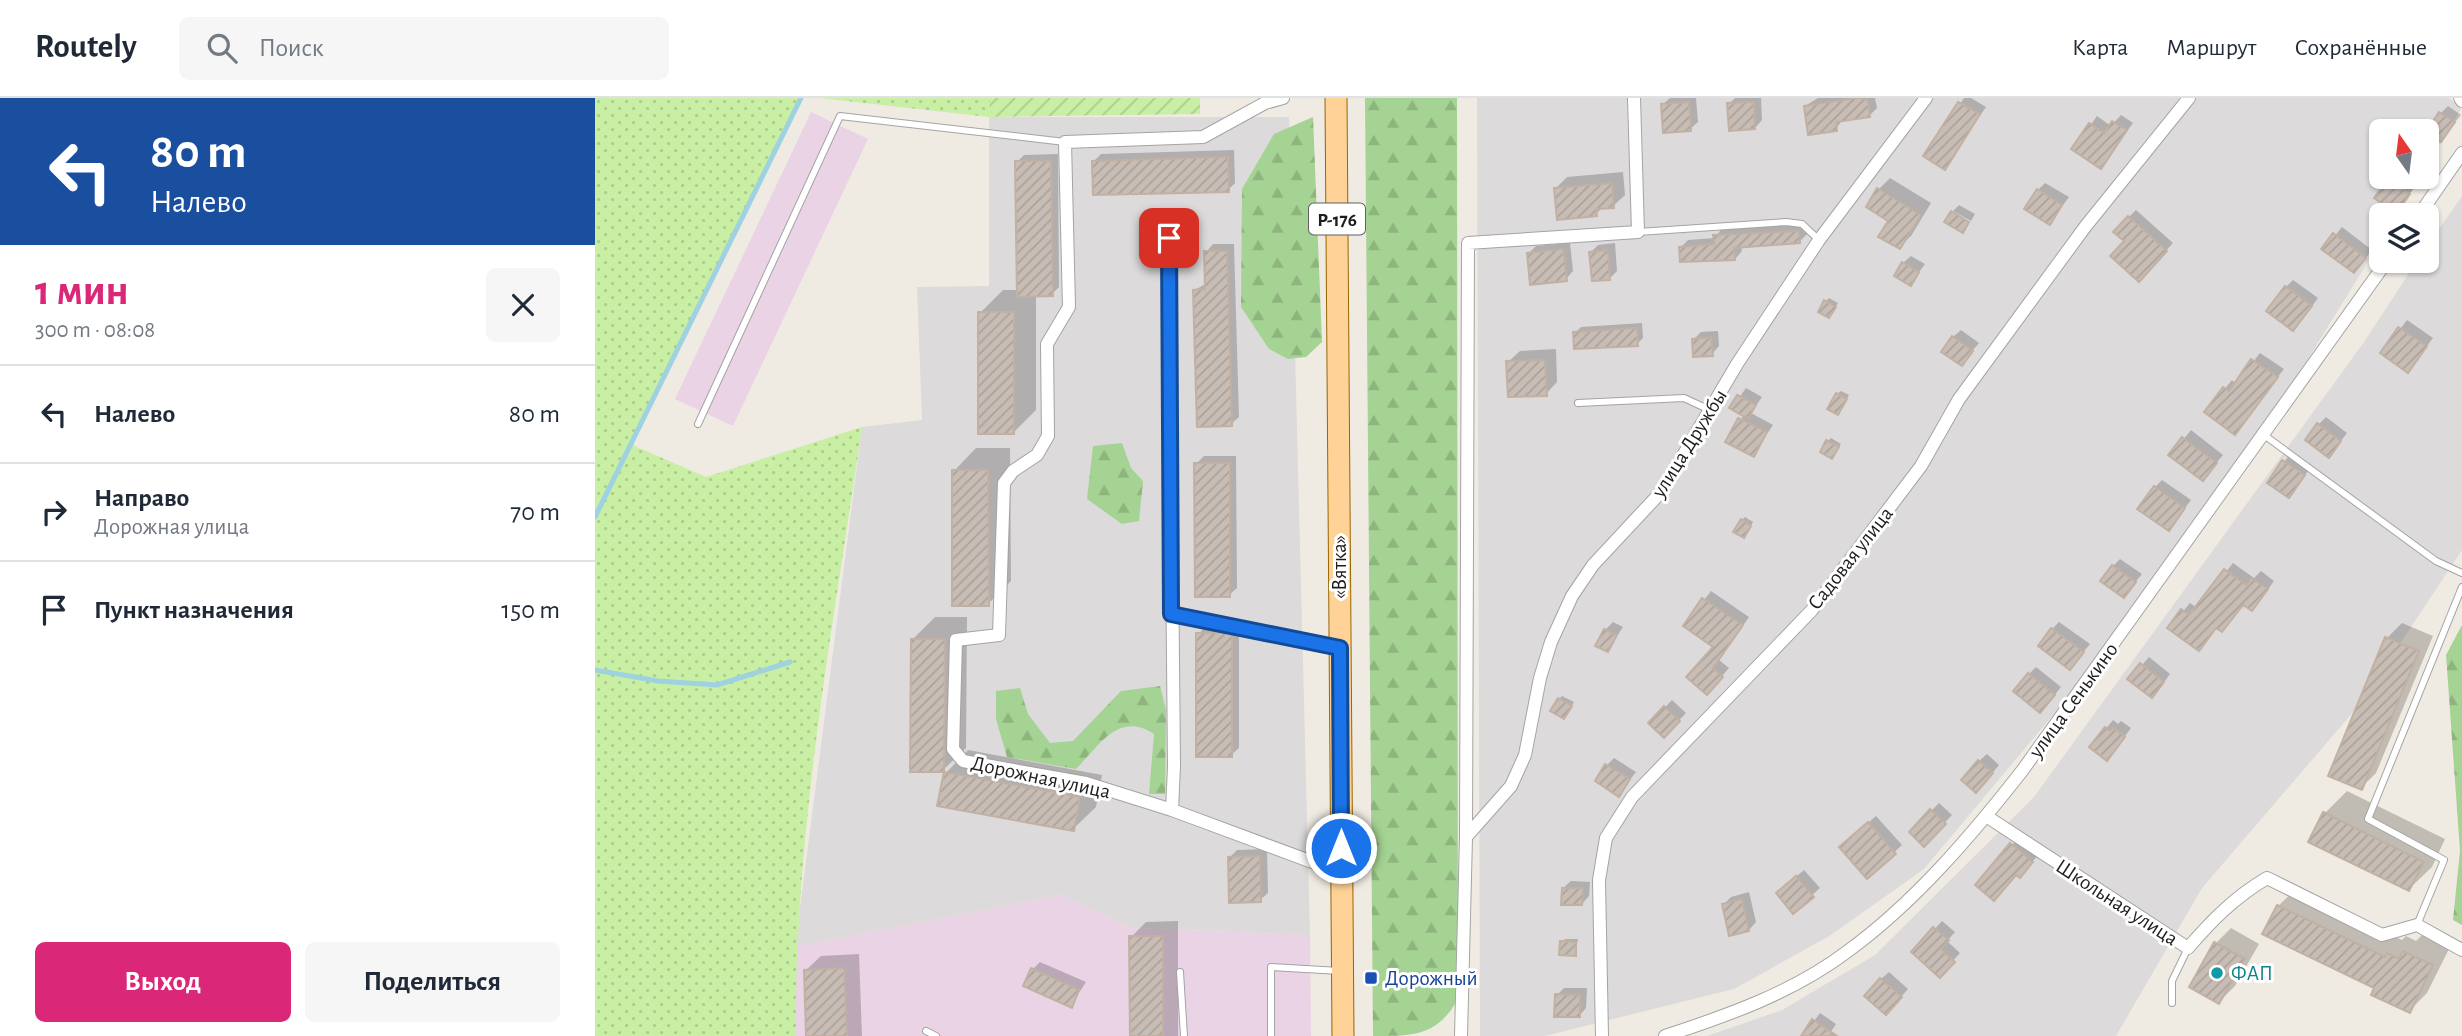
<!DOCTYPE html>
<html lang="ru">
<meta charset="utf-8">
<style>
body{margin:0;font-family:"Alegreya Sans",sans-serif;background:#f6f6f7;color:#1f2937;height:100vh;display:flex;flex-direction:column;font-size:26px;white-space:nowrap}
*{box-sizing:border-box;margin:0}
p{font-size:23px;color:#747a83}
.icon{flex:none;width:38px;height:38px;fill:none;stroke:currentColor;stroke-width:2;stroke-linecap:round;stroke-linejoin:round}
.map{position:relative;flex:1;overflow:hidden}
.side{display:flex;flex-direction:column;background:#fff;width:595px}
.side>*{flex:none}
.hud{background:#1a4fa0;color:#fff;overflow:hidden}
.needle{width:46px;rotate:346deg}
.buttons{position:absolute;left:1774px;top:21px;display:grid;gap:14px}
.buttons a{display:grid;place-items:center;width:70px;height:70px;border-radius:10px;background:#fff;box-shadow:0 2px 5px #0004;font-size:35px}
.pin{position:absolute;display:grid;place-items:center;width:60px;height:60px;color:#fff;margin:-30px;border-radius:14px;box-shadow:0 4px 10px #0006}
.me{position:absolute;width:77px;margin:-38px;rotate:0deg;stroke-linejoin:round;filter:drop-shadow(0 0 5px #0008)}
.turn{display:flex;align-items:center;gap:24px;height:147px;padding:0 35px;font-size:32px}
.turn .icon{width:91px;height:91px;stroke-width:2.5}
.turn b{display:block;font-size:49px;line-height:60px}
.round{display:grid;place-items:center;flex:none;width:74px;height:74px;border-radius:10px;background:#f6f6f7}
.summary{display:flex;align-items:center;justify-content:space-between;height:119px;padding:0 35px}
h1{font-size:42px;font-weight:700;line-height:52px;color:#db2777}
.primary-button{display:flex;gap:14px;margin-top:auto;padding:14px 35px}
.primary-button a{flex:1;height:80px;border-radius:10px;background:#db2777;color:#fff;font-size:28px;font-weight:700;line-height:80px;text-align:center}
.primary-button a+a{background:#f6f6f7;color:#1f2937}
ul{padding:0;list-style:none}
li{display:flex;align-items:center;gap:21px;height:98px;padding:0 35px;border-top:2px solid #e0e1e3}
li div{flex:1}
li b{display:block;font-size:26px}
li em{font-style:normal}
header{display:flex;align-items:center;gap:42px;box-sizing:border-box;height:98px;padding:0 35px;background:#fff;border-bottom:2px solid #e0e1e3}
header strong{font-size:33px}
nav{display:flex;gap:38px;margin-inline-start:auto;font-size:24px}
.search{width:490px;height:63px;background:#f6f6f7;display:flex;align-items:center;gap:18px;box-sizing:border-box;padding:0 24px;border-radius:10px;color:#747a83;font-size:26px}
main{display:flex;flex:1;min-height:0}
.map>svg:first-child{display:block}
.residential{fill:#dcdada}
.industrial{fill:#e9d3e5}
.grass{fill:url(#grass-dots)}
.forest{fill:url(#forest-firs)}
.garden{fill:url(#garden-furrows)}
.shadow{fill:#0003}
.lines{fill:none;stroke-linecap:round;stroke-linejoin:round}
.stream{stroke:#9ed2e1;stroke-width:5}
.building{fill:url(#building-hatch);stroke:#c2b1a3;stroke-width:2}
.lane-casing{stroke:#a4a4a4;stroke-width:8}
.street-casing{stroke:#a4a4a4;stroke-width:14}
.primary-casing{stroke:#976600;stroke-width:23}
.lane{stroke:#fff;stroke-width:6}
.street{stroke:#fff;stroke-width:12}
.primary{stroke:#ffd398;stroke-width:21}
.route-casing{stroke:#114b97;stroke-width:18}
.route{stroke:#1a73e8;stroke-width:12}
.culture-dot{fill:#0f9aa8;stroke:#fff;stroke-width:2.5}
.transit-dot{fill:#1a4fb4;stroke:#fff;stroke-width:2.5}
.labels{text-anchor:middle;stroke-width:6;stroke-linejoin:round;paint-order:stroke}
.shield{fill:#fff;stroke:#616161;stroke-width:2}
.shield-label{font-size:19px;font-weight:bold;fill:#1d1d1d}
.street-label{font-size:21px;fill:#1d1d1d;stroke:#fff}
.culture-label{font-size:21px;fill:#0d838f;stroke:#fff;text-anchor:start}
.transit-label{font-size:21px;fill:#164399;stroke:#fff;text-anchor:start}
</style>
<header>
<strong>Routely</strong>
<div class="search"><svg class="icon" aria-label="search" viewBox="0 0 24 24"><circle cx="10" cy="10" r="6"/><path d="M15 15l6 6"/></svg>Поиск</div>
<nav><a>Карта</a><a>Маршрут</a><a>Сохранённые</a></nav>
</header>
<main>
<section class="side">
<div class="hud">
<div class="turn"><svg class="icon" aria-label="left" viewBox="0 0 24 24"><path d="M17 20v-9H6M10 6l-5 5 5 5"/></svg><div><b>80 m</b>Налево</div></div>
</div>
<div class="summary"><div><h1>1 мин</h1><p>300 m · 08:08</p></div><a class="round"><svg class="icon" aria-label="close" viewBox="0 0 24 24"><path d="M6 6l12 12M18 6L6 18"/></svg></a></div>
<ul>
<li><svg class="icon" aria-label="left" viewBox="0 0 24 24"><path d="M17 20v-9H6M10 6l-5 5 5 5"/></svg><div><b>Налево</b></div><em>80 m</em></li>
<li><svg class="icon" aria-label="right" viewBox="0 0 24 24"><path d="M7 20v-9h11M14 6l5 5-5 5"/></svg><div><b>Направо</b><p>Дорожная улица</p></div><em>70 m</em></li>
<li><svg class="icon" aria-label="arrive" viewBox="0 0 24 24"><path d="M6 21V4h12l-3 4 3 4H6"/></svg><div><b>Пункт назначения</b></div><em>150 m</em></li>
</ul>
<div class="primary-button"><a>Выход</a><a>Поделиться</a></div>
</section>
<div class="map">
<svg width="1867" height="938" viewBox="0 0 1867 938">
<defs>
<pattern id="grass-dots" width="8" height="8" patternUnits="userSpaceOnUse" patternTransform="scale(1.75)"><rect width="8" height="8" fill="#c8efa3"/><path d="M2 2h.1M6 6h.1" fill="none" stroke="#abcc8c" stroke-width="1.8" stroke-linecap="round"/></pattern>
<pattern id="forest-firs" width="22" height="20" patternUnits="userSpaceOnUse" patternTransform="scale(1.75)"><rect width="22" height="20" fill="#a5d393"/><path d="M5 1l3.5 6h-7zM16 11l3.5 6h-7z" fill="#8eb57e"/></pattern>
<pattern id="garden-furrows" width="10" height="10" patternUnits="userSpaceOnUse" patternTransform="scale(1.75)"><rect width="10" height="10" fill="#c8efa3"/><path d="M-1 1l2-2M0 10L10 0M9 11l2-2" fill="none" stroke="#abcc8c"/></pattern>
<pattern id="building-hatch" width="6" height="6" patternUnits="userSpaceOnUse" patternTransform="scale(1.75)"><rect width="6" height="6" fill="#c8bdb5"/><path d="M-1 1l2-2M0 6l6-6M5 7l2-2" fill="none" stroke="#aba29b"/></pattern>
</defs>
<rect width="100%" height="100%" fill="#f0ebe2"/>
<path class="residential" d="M882 0H1854L1866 11 1832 67V33H1787V79H1825L1801 117H1787V141L1692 295 1483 587 1329 771 1236 837 1139 891 950 938H885Z
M394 19H694L715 837 536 830 467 797 200 849 267 329 327 322 322 189 394 188Z
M1867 98V452L1765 606 1607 790 1521 938H1112L1187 912 1280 857 1439 699 1769 244 1822 163H1832V148Z"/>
<path class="industrial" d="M216 14 273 41 138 328 80 301Z
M467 797 536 830 715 837 716 938H201L200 849Z"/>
<path class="grass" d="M0 0H206L35 346 111 379 267 329C238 531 199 734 201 938H0Z
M225 0H395L394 19Z"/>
<path class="forest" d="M770 0H862L863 901C842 938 820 938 778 938Z
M718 19 727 244 711 259 693 261 674 251 646 209 647 91 679 36Z
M527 345 536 370 548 383 544 423 527 426 492 401 498 348Z
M1867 527V827L1858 822 1865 753 1851 557Z
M565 588 571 612 570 696H554L559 636C523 613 505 647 481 671L412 659 401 621V593L425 590 433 616 455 645 478 643 526 593Z"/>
<path class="garden" d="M395 0H605V16L394 19Z"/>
<path class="shadow" d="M1075 0H1101L1103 24 1095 31 1067 7Z
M1140 0H1166L1167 22 1160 30 1134 6Z
M1223 0H1280L1282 10 1274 18 1248 21 1241 31 1210 8Z
M1369 0H1376L1391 9 1350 69 1351 27Z
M1853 8 1866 17 1846 41V15Z
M1526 17 1538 25 1506 69 1479 50 1502 18 1516 28Z
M639 52 640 85 633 92 499 63 506 56Z
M463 56 464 189 457 196 441 197V312L418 335 385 215 408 192H424L422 64 429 57Z
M1028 74 1030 97 1018 108 1008 109 1001 116 961 90 972 79Z
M1797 79H1808L1821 88 1801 113 1794 81Z
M1295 80 1336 105 1316 138 1304 149 1283 92Z
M1450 85 1474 99 1455 125 1443 92Z
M1364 107 1380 116 1376 123 1358 113Z
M1541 112 1578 145 1551 174 1531 143 1534 119Z
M1211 126 1212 136 1204 144 1146 148 1147 153 1140 161 1086 149 1093 142 1120 140 1127 130Z
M1747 129 1777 152 1766 166 1729 151Z
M975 145 978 173 971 181 933 156 941 148Z
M1020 145 1022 173 1015 180 996 154 1003 147Z
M618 146H639L644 319 636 326 600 192 612 185 611 154Z
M1316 158 1330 166 1315 186 1308 165Z
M1698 182 1723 200 1705 224 1691 189Z
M1234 200 1243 205 1237 215 1231 203Z
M1812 222 1838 240 1813 273 1787 255Z
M1047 225 1048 240 1042 246 980 235 986 229Z
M1366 232 1384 245 1366 266 1358 239Z
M1123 233 1124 248 1117 256 1099 241 1106 234Z
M961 251 962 284 951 296 913 264 925 253Z
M1665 255 1689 271 1640 335 1611 314 1637 282 1641 286Z
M1151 290 1167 299 1156 315 1178 327 1158 357 1133 343 1149 317 1137 310Z
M1246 293 1254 297 1245 312 1242 296Z
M1731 319 1752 335 1734 358 1723 327Z
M1596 332 1628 357 1608 381 1576 357Z
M1236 340 1246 346 1237 359 1232 344Z
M381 350H415L416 483 393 506 359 373Z
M1696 355 1716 369 1694 398 1674 384Z
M609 358H641L642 490 634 497 601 366Z
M1567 382 1596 402 1574 431 1560 389Z
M1150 419 1158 424 1152 435 1147 422Z
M1525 461 1547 476 1529 498 1518 468Z
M1638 465 1659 480 1666 473 1679 483 1664 504 1649 506 1627 532 1622 528 1575 529 1595 505 1602 510Z
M1116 493 1154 519 1124 562 1134 570 1112 595 1120 549 1090 527Z
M340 519H372L371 650 348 672 318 541Z
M1018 524 1028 529 1013 552 1010 532Z
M1464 524 1495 546 1475 570 1457 531Z
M1807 525 1838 538 1781 675 1766 690 1792 540Z
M611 529H644V650L636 657 603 536Z
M1554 559 1575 576 1564 591 1535 581Z
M1441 569 1466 589 1452 606 1434 576Z
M967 598 979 604 972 616 964 601Z
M1077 602 1091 615 1069 638 1056 625Z
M1518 622 1523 626 1526 623 1536 630 1519 653 1496 649Z
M373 652 507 677 501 709 478 731 351 675Z
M1392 656 1404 667 1388 686 1384 663Z
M1019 660 1041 674 1024 696 1012 667Z
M1752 693 1850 741 1837 769 1814 791 1730 715Z
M1344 705 1357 717 1329 747 1316 734Z
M1281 718 1307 747 1272 779 1253 742Z
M1424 739 1444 756 1432 770 1382 787Z
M672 751 673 795 665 802 635 759 642 752Z
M1209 772 1225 790 1199 813 1191 787Z
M976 783 995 784 994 798 987 806 968 790Z
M1701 791 1807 842 1811 838 1821 843 1828 836 1855 849 1832 895 1814 913 1782 889 1683 808Z
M1154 794 1161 824 1154 832 1129 806 1136 799Z
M583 823V938H536V839L551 824Z
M1347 823 1360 834 1352 843 1365 855 1345 877 1319 854Z
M1636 830 1664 846 1640 888 1624 904 1621 845Z
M970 841H983L980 856 967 844Z
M264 856 267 938H213L210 873 226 858Z
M445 864 491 884 476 907 438 871Z
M1294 874 1313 891 1298 908 1286 881Z
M969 890H992L991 910 984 918 962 897Z
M1225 915 1241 926 1233 938H1208Z"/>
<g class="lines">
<path class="stream" d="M0 419 206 0
M0 572 63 583 122 587 195 564"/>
</g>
<path class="building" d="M1260 0H1272L1275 19 1241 24 1242 33 1213 37 1209 8Z
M1094 4 1096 33 1068 35 1066 6Z
M1159 4 1160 31 1134 33 1132 5Z
M1363 4 1385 16 1350 72 1328 58Z
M1844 14 1860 24 1846 44 1832 33Z
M1517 23 1532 32 1506 71 1476 51 1494 25 1509 35Z
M633 59 634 94 498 97 497 63Z
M420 63H456L458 198 422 199Z
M1793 80 1815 96 1801 116 1779 100Z
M1017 85 1019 110 1001 111 1002 118 962 122 959 90Z
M1282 90 1326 117 1305 151 1283 139 1293 123 1271 109Z
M1442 91 1467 107 1455 127 1429 111Z
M1356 113 1374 124 1368 135 1349 124Z
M1533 118 1572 153 1544 184 1515 158 1529 143 1518 134Z
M1204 133 1205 145 1139 150 1140 162 1085 164 1084 149 1119 146 1118 137Z
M1738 135 1771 160 1759 175 1726 151Z
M968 151 972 183 935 187 932 155Z
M1013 152 1015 182 997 183 994 154Z
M609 153H632L637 328 602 329 598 192 610 191Z
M1307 164 1324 174 1316 188 1299 178Z
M1690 188 1717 208 1698 233 1671 213Z
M1229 202 1241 209 1234 220 1223 214Z
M383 214H419V336H383Z
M1803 229 1832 248 1813 275 1785 255Z
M1042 230 1043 248 979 251 978 234Z
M1357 238 1378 253 1367 268 1346 254Z
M1116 239 1118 258 1098 259 1097 241Z
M1656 261 1683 279 1640 337 1609 314 1628 289 1634 293Z
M950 262 952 298 913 299 911 263Z
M1241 295 1252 301 1243 317 1232 311Z
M1142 297 1161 307 1153 321 1134 310Z
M1143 320 1172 334 1159 359 1130 344Z
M1722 325 1746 343 1734 360 1710 342Z
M1587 339 1622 365 1608 383 1573 357Z
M1231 342 1244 349 1237 361 1225 354Z
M1687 362 1710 377 1694 400 1672 385Z
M599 365H635V499H600Z
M357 372H393L394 508H357Z
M1559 388 1590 410 1574 433 1542 411Z
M1146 421 1156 428 1149 440 1138 434Z
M1517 467 1541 484 1529 500 1505 483Z
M1629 471 1651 487 1657 480 1673 491 1657 513 1648 507 1627 534 1621 530 1604 553 1572 530 1586 511 1594 517Z
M1107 500 1148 527 1118 570 1128 579 1112 597 1091 579 1118 549 1088 528Z
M1456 530 1489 554 1475 572 1443 548Z
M1009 531 1022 537 1013 554 1000 548Z
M601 535H637V659H601Z
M1790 539 1824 553 1767 692 1733 678Z
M316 541H350L349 674H315Z
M1545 565 1569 584 1557 600 1532 581Z
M1433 575 1460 597 1445 615 1418 593Z
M963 600 977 608 969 621 955 613Z
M1069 608 1085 623 1069 640 1053 625Z
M1510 629 1515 633 1518 629 1530 639 1512 663 1494 649Z
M1383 662 1398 675 1381 695 1366 682Z
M1010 666 1035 681 1024 699 1000 683Z
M349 674 485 699 479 733 342 708Z
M1335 711 1351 726 1329 749 1314 734Z
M1728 714 1829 764 1814 793 1713 744Z
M1273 724 1301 756 1272 781 1244 749Z
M1415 745 1438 764 1425 780 1421 777 1399 803 1380 787Z
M665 758 666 804 634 805 633 759Z
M1201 778 1219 799 1198 816 1181 795Z
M967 790H988L987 807H966Z
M1147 801 1154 833 1134 838 1127 806Z
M1682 807 1790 859 1792 855 1804 861 1808 853 1838 867 1815 915 1776 897 1779 890 1667 836Z
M1338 829 1354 842 1346 851 1360 864 1345 880 1316 854Z
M534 838H568V938H535Z
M965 843 981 844V858L964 857Z
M1619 844 1650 861 1624 906 1594 889Z
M249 870 252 938H211L209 872Z
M436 870 484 892 477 910 428 888Z
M1285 880 1307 899 1291 917 1269 898Z
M960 896 985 897V919H959Z
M1217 921 1242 938H1206Z"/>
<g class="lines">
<g class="lane-casing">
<path id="lane" d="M1043 134 1191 124 1207 126 1224 142
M983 305 1089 300 1115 312
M103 326 245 18 470 44
M1669 337 1841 463 1867 475
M578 516 742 550
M1822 827 1849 762 1773 721 1867 489
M585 874 589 938
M1577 905V883L1593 850
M331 933 341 938
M676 938V869L745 873"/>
</g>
<g class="street-casing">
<path id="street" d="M1865 0 1867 3
M1824 117 1867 55
M574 140 579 668 577 712 491 685 368 663 358 651 361 542 404 537 409 385 418 373 442 357 453 338 452 246 474 209 470 44 608 39 670 5 688 0
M577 712 747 775
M1391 718 1593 850C1617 822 1640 799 1672 780L1787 837 1822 827 1867 852
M871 739 916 688 930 657 945 580 956 544 977 498 998 467 1067 393 1142 266 1224 142 1331 0
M866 938 871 739 873 145 1043 134 1039 0
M1007 938 1004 782 1011 740 1037 699 1217 512 1326 368 1364 301 1490 129 1594 0
M1070 938C1134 917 1199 894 1253 853 1320 804 1376 738 1427 673L1792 163"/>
</g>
<g class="primary-casing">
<path id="primary" d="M741 0 748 938"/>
</g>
<use href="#lane" class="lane"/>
<use href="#street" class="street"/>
<use href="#primary" class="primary"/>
</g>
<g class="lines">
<g class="route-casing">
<path id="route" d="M574 140 576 516 745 550 746 750"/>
</g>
<use href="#route" class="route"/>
</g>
<circle class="culture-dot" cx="1622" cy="875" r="7"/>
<rect class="transit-dot" x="769" y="873" width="14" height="14" rx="3.5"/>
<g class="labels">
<rect class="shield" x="714" y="105.5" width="56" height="31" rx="5"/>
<g class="shield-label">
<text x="742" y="128">Р-176</text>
</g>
<g class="street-label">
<text transform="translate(1094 345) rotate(-58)" y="7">улица Дружбы</text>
<text transform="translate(1255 460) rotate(-52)" y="7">Садовая улица</text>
<text transform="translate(744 469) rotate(-90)" y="7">«Вятка»</text>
<text transform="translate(1478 602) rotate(-54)" y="7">улица Сенькино</text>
<text transform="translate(446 679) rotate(12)" y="7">Дорожная улица</text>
<text transform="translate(1522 804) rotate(33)" y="7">Школьная улица</text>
</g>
<g class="culture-label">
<text x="1636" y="882">ФАП</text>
</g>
<g class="transit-label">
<text x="790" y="887">Дорожный</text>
</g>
</g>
</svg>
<div class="buttons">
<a><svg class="needle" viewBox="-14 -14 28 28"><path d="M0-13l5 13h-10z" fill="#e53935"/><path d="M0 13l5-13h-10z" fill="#747a83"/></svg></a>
<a><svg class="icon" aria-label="layers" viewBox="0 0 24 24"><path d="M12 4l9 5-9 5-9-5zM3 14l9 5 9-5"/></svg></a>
</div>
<div class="pin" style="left:574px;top:140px;background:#d93025"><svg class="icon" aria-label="arrive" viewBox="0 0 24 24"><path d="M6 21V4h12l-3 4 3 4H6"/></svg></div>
<svg class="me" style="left:746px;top:750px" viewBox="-20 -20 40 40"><circle r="17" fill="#1a73e8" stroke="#fff" stroke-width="3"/><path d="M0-11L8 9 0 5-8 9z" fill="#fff"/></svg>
</div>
</main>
